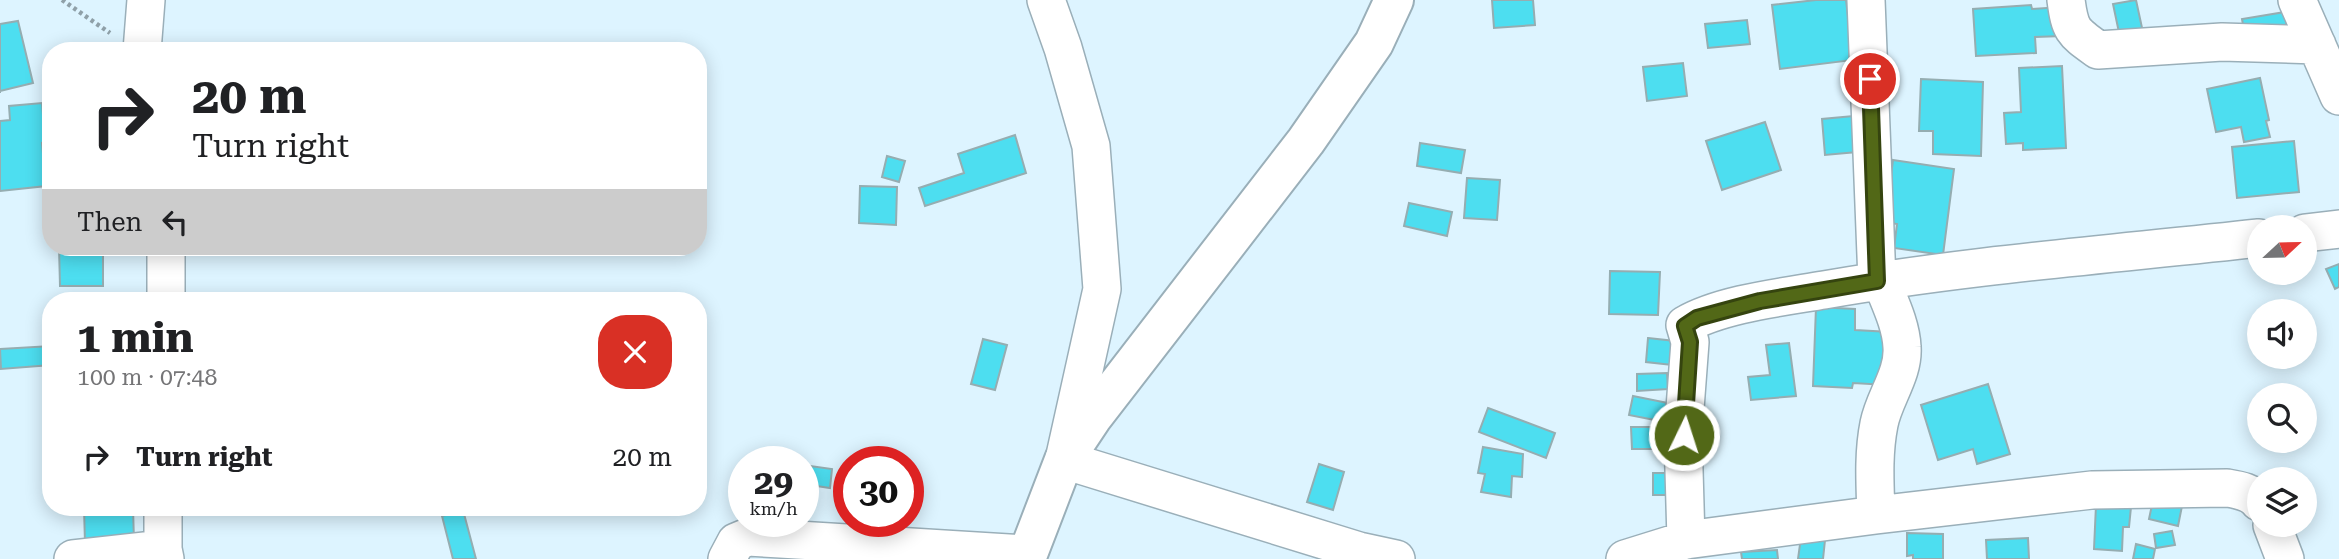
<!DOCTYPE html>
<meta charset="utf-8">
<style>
body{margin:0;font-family:"Roboto Serif",serif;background:#f6f6f6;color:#202124;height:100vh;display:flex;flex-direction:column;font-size:26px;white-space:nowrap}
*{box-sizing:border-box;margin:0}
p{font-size:23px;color:#757577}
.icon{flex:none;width:38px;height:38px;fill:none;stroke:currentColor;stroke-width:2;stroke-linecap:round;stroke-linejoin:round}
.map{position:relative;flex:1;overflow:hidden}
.side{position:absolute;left:42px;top:292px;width:665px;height:224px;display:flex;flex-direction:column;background:#fff;border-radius:28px;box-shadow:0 4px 18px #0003}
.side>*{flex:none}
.banner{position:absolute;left:42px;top:42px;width:665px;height:214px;border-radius:28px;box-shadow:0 4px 18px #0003;background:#fff;color:#202124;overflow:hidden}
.needle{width:46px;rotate:68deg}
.buttons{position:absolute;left:2247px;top:215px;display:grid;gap:14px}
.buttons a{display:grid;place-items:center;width:70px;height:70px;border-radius:50%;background:#fff;box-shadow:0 4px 18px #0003;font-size:35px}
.speed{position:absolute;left:728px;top:446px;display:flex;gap:14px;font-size:35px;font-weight:700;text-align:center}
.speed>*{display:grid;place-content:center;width:91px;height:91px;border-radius:50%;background:#fff;box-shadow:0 4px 18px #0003;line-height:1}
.speed small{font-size:18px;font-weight:400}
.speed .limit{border:10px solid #d22;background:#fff;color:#111}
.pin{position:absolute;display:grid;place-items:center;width:60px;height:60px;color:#fff;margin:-30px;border:4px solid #fff;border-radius:50%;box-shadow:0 2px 7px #0007}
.me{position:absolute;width:77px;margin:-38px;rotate:4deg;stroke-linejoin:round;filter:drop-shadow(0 0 5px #0008)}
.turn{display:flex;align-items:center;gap:24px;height:147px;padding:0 35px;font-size:32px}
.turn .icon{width:91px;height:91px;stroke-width:2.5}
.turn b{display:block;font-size:49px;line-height:60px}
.then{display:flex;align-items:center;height:66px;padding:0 35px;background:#0003;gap:14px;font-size:26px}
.round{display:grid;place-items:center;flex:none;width:74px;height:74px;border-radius:28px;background:#f6f6f6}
.head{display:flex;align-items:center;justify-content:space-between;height:119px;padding:0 35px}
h1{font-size:42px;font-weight:700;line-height:52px}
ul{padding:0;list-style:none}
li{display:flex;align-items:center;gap:21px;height:91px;padding:0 35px}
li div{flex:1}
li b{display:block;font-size:26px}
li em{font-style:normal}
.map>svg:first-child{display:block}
.building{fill:#4ddef0;stroke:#95adb1;stroke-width:2}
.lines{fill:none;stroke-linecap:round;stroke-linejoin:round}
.minor-casing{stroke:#9aafb9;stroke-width:40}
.tertiary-casing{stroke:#9aafb9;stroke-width:42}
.path{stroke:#8fa0a8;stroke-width:4.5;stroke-dasharray:3.5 3.5;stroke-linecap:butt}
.minor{stroke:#fff;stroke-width:37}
.tertiary{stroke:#fff;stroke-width:38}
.route-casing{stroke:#35440f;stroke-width:18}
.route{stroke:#526817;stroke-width:12}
</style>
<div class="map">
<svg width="2339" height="559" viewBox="0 0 2339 559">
<rect width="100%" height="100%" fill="#ddf4ff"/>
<path class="building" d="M1492 0H1533L1535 25 1494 28Z
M1816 0H1846L1853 60 1780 69 1772 5Z
M2136 0 2144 37 2121 42 2113 4Z
M2031 5 2032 9 2061 7 2062 36 2035 37 2036 53 1976 56 1973 9Z
M2285 12 2287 29 2245 36 2242 19Z
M1747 20 1750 44 1708 48 1705 24Z
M18 21 33 83 0 91V93V24Z
M1683 63 1687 96 1647 101 1643 67Z
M2062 66 2066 148 2023 150V143L2006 144 2004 113 2021 112 2019 68Z
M2260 78 2269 120 2266 121 2270 137 2244 142 2241 127 2216 132 2207 89Z
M1921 79 1983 82 1981 156 1933 154V131H1919Z
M42 103 43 115 51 114V142L42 143 46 186 0 191V121L10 120 9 106Z
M1864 115 1868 151 1825 155 1822 119Z
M1765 122 1781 170 1722 190 1706 141Z
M1015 135 1026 173 925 206 919 188 964 173 958 154Z
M2294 141 2299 192 2237 198 2232 147Z
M1420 143 1465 150 1461 173 1417 166Z
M887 156 905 161 899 182 882 177Z
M1893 160 1954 169 1943 255 1894 248 1897 224 1885 222Z
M1467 178 1500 180 1497 220 1464 218Z
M860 186 897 187 896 225 859 223Z
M1409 203 1452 212 1447 236 1404 226Z
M59 247H103V286H60Z
M118 247H152V254H118Z
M2339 264V287L2335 289 2326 269Z
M1610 271 1660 272 1658 315 1609 314Z
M1816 307 1855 309V330L1890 332 1887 385 1853 383 1852 388 1813 386Z
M1648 338 1684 342 1681 366 1646 362Z
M983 339 1007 345 995 390 971 384Z
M1789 343 1796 396 1751 400 1748 377 1770 375 1766 345Z
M51 346V365L1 369 0 349Z
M1667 373 1668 389 1637 391V374Z
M1988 384 2010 454 1977 464 1973 449 1938 460 1921 405Z
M1633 396 1668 403 1665 422 1629 415Z
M1488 408 1555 433 1546 458 1479 432Z
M1631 427H1673V449H1632Z
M1483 447 1523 454 1522 477 1512 476 1511 497 1481 492 1485 474 1478 473Z
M1319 464 1344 472 1333 510 1307 502Z
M803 465 832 469 830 488 803 484Z
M1653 473H1678V495H1653Z
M2153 500 2182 506 2178 526 2149 519Z
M2096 505 2131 507 2129 527H2123L2122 551 2094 549Z
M84 508H133L134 541 85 543Z
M463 510 476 559H453L442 516Z
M2172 531 2175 545 2156 548 2154 534Z
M1907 533 1943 534V559H1913V555L1907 556Z
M1801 537 1825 540 1823 559H1798Z
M2028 538 2029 559H1987L1986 540Z
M2136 544 2155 549 2153 559H2133Z
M1777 550 1778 559H1742L1741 552Z"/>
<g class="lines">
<g class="minor-casing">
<path id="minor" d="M1046 0 1063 48 1091 146 1102 289 1064 460 1359 551 1396 559
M1866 0 1877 281
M2066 0C2070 31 2073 32 2098 50L2222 42 2317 45
M2297 0 2339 96
M142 51 146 0
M2305 233 2339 229
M166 301V247
M163 508V549L165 559
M1876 515C1875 484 1873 454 1879 424 1884 398 1904 374 1902 347 1901 324 1889 301 1881 280
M2272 525 2285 559
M1686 540 1683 435 1690 342 1685 325C1721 304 1783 297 1824 290 1968 265 2114 254 2259 238
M73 559 163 549
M727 559 736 542 748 537 1027 554
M1625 559 1686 540 1876 515 2092 490 2227 488C2239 490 2252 492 2259 502"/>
</g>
<g class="tertiary-casing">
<path id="tertiary" d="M1026 559 1064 460 1092 418 1306 141 1374 43 1394 0"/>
</g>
<path class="path" d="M62 0 110 33"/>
<use href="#minor" class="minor"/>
<use href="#tertiary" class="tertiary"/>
</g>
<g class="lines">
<g class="route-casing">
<path id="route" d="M1684 435 1690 342 1685 326 1697 318 1760 301 1877 281 1870 79"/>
</g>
<use href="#route" class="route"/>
</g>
</svg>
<div class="buttons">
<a><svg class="needle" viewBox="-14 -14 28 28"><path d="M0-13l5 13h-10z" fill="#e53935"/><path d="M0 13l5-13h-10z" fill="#757577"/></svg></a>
<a><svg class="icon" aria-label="sound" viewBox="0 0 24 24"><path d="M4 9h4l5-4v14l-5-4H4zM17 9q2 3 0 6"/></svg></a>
<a><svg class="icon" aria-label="search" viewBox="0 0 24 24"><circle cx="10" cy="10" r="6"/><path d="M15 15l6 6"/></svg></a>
<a><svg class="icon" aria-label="layers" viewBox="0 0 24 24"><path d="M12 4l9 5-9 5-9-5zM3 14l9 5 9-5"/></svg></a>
</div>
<div class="speed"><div>29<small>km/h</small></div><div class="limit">30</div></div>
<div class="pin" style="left:1870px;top:79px;background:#d93025"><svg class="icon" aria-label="arrive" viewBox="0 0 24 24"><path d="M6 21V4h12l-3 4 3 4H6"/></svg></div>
<svg class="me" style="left:1684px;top:435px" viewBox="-20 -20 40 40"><circle r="17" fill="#526817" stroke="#fff" stroke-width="3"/><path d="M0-11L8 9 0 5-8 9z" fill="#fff"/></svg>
<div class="banner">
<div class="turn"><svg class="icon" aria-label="right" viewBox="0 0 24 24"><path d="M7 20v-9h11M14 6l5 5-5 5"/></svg><div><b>20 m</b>Turn right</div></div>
<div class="then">Then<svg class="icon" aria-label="left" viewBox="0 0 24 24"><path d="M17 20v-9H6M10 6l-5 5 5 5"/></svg></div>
</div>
<section class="side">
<div class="head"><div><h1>1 min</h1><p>100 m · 07:48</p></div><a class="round" style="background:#d93025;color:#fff"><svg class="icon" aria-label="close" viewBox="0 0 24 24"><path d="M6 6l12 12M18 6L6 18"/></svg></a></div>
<ul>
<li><svg class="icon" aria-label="right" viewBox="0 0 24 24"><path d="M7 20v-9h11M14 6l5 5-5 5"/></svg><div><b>Turn right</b></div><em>20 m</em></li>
</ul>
</section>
</div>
